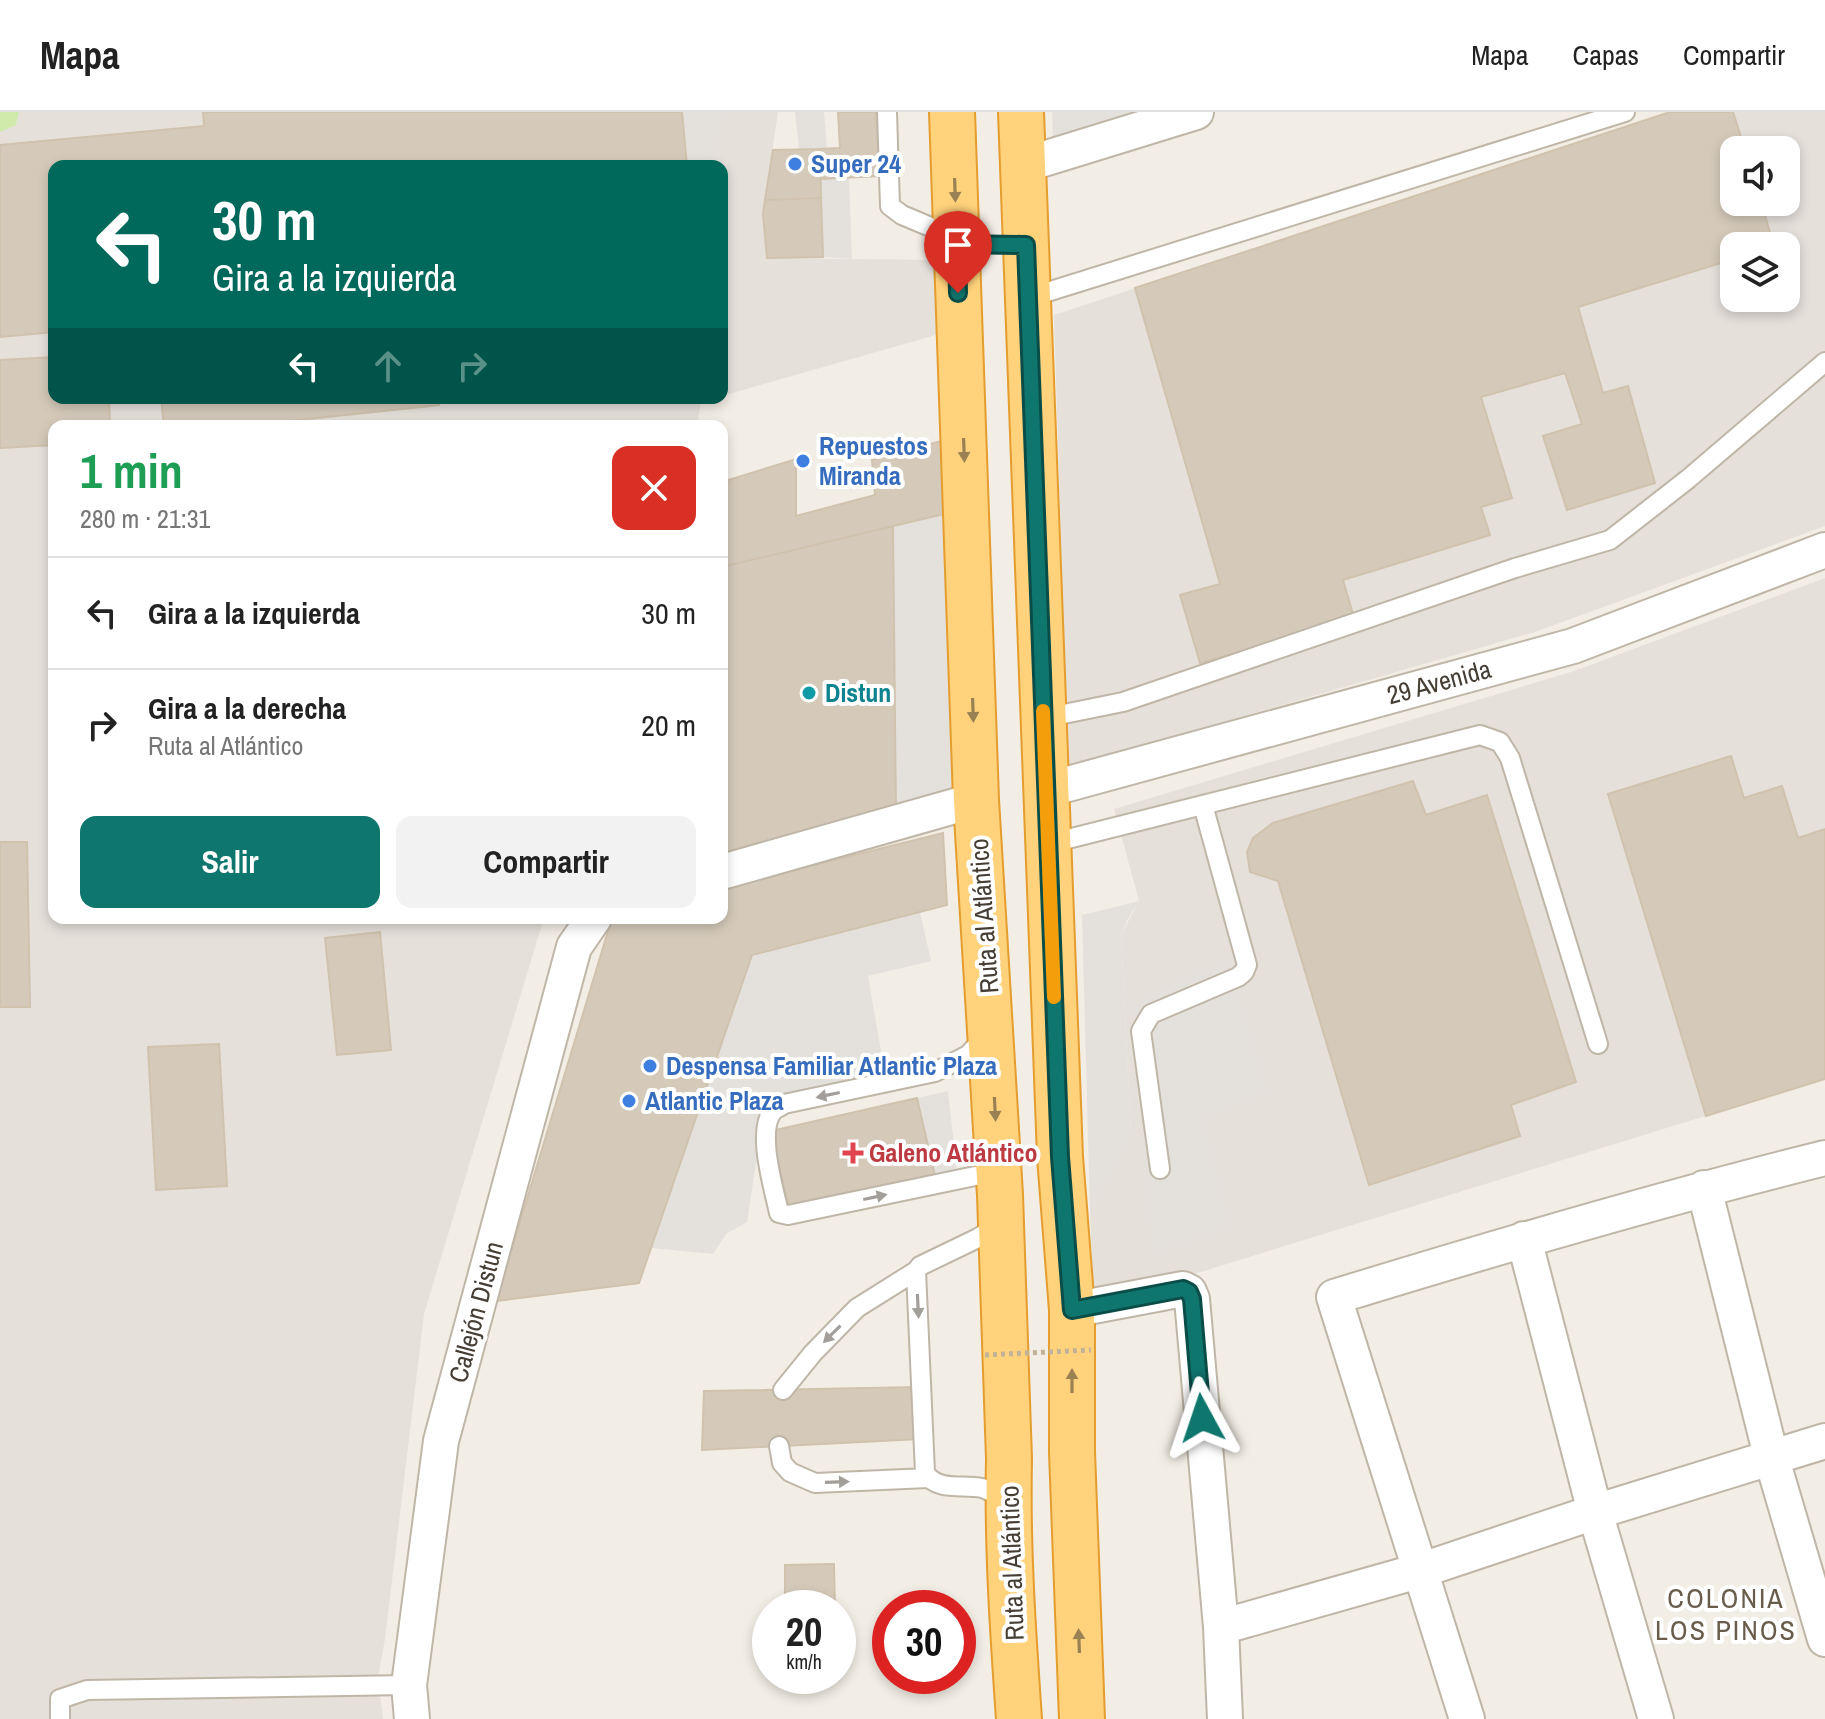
<!DOCTYPE html>
<html lang="es">
<meta charset="utf-8">
<style>
body{margin:0;font-family:"Archivo Narrow",sans-serif;background:#f2f2f2;color:#222;height:100vh;display:flex;flex-direction:column;font-size:30px;white-space:nowrap}
*{box-sizing:border-box;margin:0}
p{font-size:26px;color:#767676}
.icon{flex:none;width:44px;height:44px;fill:none;stroke:currentColor;stroke-width:2;stroke-linecap:round;stroke-linejoin:round}
.map{position:relative;flex:1;overflow:hidden}
.panel{position:absolute;left:48px;top:308px;width:680px;height:504px;display:flex;flex-direction:column;background:#fff;border-radius:16px;box-shadow:0 4px 12px #0003}
.panel>*{flex:none}
.guide{position:absolute;left:48px;top:48px;width:680px;height:244px;border-radius:16px;box-shadow:0 4px 12px #0003;background:#00695c;color:#fff;overflow:hidden}
.tools{position:absolute;left:1720px;top:24px;display:grid;gap:16px}
.tools a{display:grid;place-items:center;width:80px;height:80px;border-radius:16px;background:#fff;box-shadow:0 4px 12px #0003;font-size:40px}
.speed{position:absolute;left:752px;top:1478px;display:flex;gap:16px;font-size:40px;font-weight:700;text-align:center}
.speed>*{display:grid;place-content:center;width:104px;height:104px;border-radius:50%;background:#fff;box-shadow:0 4px 12px #0003;line-height:1}
.speed small{font-size:20px;font-weight:400}
.speed .limit{border:12px solid #d22;background:#fff;color:#111}
.pin{position:absolute;display:grid;place-items:center;width:68px;height:68px;color:#fff;margin:-82px -34px;border-radius:50% 50% 50% 0;rotate:-45deg;box-shadow:0 0 8px #0007}
.pin .icon{rotate:45deg}
.me{position:absolute;width:88px;margin:-44px;rotate:355deg;stroke-linejoin:round;filter:drop-shadow(0 0 6px #0008)}
.turn{display:flex;align-items:center;gap:28px;height:168px;padding:0 32px;font-size:36px}
.turn .icon{width:104px;height:104px;stroke-width:2.5}
.turn b{display:block;font-size:56px;line-height:68px}
.lanes{display:flex;align-items:center;height:76px;padding:0 32px;background:#0003;justify-content:center;gap:40px;direction:ltr}
.lanes .off{opacity:.35}
.round{display:grid;place-items:center;flex:none;width:84px;height:84px;border-radius:16px;background:#f2f2f2}
.headline{display:flex;align-items:center;justify-content:space-between;height:136px;padding:0 32px}
h1{font-size:48px;font-weight:700;line-height:60px;color:#1e9e55}
.action{display:flex;gap:16px;margin-top:auto;padding:16px 32px}
.action a{flex:1;height:92px;border-radius:16px;background:#0f766e;color:#fff;font-size:32px;font-weight:700;line-height:92px;text-align:center}
.action a+a{background:#f2f2f2;color:#222}
ul{padding:0;list-style:none}
li{display:flex;align-items:center;gap:24px;height:112px;padding:0 32px;border-top:2px solid #e0e0e0}
li div{flex:1}
li b{display:block;font-size:30px}
li em{font-style:normal}
header{display:flex;align-items:center;gap:48px;box-sizing:border-box;height:112px;padding:0 40px;background:#fff;border-bottom:2px solid #e0e0e0}
header strong{font-size:38px}
nav{display:flex;gap:44px;margin-inline-start:auto;font-size:28px}
.map>svg:first-child{display:block}
.industrial{fill:#e5e0da;fill-rule:evenodd}
.green{fill:#cfeaab}
.parking{fill:#e4e1dd}
.building{fill:#d5caba;stroke:#d0c2ad;stroke-width:2}
.lines{fill:none;stroke-linecap:round;stroke-linejoin:round}
.service-casing{stroke:#bfb6a7;stroke-width:22}
.minor-casing{stroke:#bfb6a7;stroke-width:38}
.trunk-casing{stroke:#e49d2e;stroke-width:48}
.service{stroke:#fff;stroke-width:18}
.minor{stroke:#fff;stroke-width:34}
.trunk{stroke:#ffd27b;stroke-width:44}
.path-bridge{stroke:#c1b298;stroke-width:5;stroke-dasharray:4 4;stroke-linecap:butt}
.oneway{fill:#998154}
.oneway2{fill:#a29e9a}
.route-casing{stroke:#0a4d48;stroke-width:20}
.route{stroke:#0f766e;stroke-width:14}
.slow{stroke:#f59e0b;stroke-width:14}
.shop-dot{fill:#3f7fe0;stroke:#fff;stroke-width:3}
.culture-dot{fill:#0f9aa8;stroke:#fff;stroke-width:3}
.health-dot{fill:#e0444e;stroke:#fff;stroke-width:3}
.labels{text-anchor:middle;stroke-width:8;stroke-linejoin:round;paint-order:stroke}
.shop-label{font-size:26px;font-weight:bold;fill:#366cbe;stroke:#fff;text-anchor:start}
.street-label{font-size:26px;fill:#463e34;stroke:#fff}
.culture-label{font-size:26px;font-weight:bold;fill:#0d838f;stroke:#fff;text-anchor:start}
.health-label{font-size:26px;font-weight:bold;fill:#be3a42;stroke:#fff;text-anchor:start}
.neighbourhood-label{font-size:28px;letter-spacing:2px;fill:#695c4b;stroke:#fff}
</style>
<header>
<strong>Mapa</strong>
<nav><a>Mapa</a><a>Capas</a><a>Compartir</a></nav>
</header>
<div class="map">
<svg width="1825" height="1607" viewBox="0 0 1825 1607">
<rect width="100%" height="100%" fill="#f3eee5"/>
<path class="industrial" d="M19 0H778L763 102 767 146 939 148 936 223 722 284V54H54V286H714L701 290 697 314H54V806H544L424 1202 385 1527 378 1566 383 1607H0V20L16 13Z
M1670 0H1825V414L1535 520 1068 655 1054 203ZM1734 38H1786V90H1734ZM1734 134H1786V186H1734Z
M1825 466V967L1094 1193 1090 1099 1131 1021 1121 823 1139 789 1114 697 1571 560Z"/>
<path class="green" d="M0 0H19L16 13 0 20Z"/>
<path class="parking" d="M682 0H722L713 54H687Z
M795 0H824L827 36 799 37Z
M1052 0H1161L1053 29Z
M849 66 852 147 823 145 821 67Z
M944 402 958 691 896 706 893 414Z
M1139 789 1128 807 1121 823 1131 1021 1090 1099 1082 803Z
M920 800 931 849 868 864 885 962 779 985 764 998 747 1110 726 1122 713 1142 652 1136 752 843Z
M1226 850 1266 978 1201 1007 1230 1114 1154 1140 1133 894Z
M948 979 957 1060 935 1064 917 986Z"/>
<path class="building" d="M203 0H682L687 54H54V220L0 225V33L204 14Z
M838 0H876L880 64 821 67 820 37 840 36Z
M1670 0H1733L1745 38H1734V90H1761L1774 134H1734V147L1578 195 1603 281 1628 274 1655 371 1567 398 1543 324 1582 312 1565 261 1481 285 1512 386 1481 395 1490 423 1343 468 1355 509 1200 551 1180 483 1220 472 1135 176Z
M820 37 821 86 765 88 773 38Z
M821 86 823 145 767 146 763 102 765 88Z
M54 245V286H109L110 314H54V333L0 336V248Z
M161 286H438L439 293 243 314H164Z
M461 286H517L462 291Z
M941 329 944 402 722 455V370L796 347V404L875 383 872 348Z
M893 414 896 706 722 748V455Z
M1731 644 1744 686 1782 674 1798 726 1825 717V967L1706 1004 1608 682Z
M1413 669 1426 703 1487 683 1576 970 1511 993 1520 1024 1369 1073 1278 769 1250 760 1247 740 1253 726 1273 711Z
M943 721 947 793 752 843 639 1171 496 1189 612 806H722V776Z
M0 730H27L30 895H0Z
M380 820 391 938 337 943 325 826Z
M219 932 227 1074 156 1078 148 935Z
M917 986 935 1064 789 1096 771 1019Z
M919 1275 920 1327 702 1338 704 1279Z
M834 1452 835 1496H785V1453Z"/>
<g class="lines">
<g class="service-casing">
<path id="service" d="M887 0 890 94 902 103 933 116 955 130
M1028 186 1625 0
M1044 606 1123 590 1515 456 1610 428 1688 367 1825 250
M1048 732 1480 623 1500 630 1510 646 1598 932
M983 924 981 929 968 943 935 960 784 992C781 995 776 996 773 999 756 1019 774 1077 779 1101L788 1103 980 1063 985 1065 995 1075
M1160 1057 1141 919 1151 902 1238 865 1244 860 1247 853 1203 693
M999 1113 978 1126 920 1154 916 1159 925 1361C938 1380 962 1372 982 1376 990 1378 999 1385 1006 1388
M783 1278 813 1241 857 1196 916 1159
M779 1334 782 1351 790 1360 815 1371 928 1366
M60 1607V1587L87 1578 409 1573"/>
</g>
<g class="minor-casing">
<path id="minor" d="M1024 53 1196 0
M1046 678 1573 534 1825 438
M722 760 976 688
M1704 1076 1771 1344 1825 1527
M1524 1127 1595 1400 1656 1607
M1072 1198 1183 1177 1189 1180 1192 1187 1221 1515 1225 1607
M1221 1515 1422 1458 1595 1400 1825 1329
M412 1607 409 1573 441 1329 574 835 594 806
M1467 1607 1334 1185C1497 1135 1660 1087 1825 1046"/>
</g>
<g class="trunk-casing">
<path id="trunk" d="M952 0 976 688 1000 1083 1009 1347C1007 1434 1013 1521 1019 1607
M1021 0 1060 1045 1072 1198V1340L1082 1607"/>
</g>
<use href="#service" class="service"/>
<use href="#minor" class="minor"/>
<use href="#trunk" class="trunk"/>
<path class="path-bridge" d="M985 1243 1091 1238"/>
</g>
<defs><path id="oneway-solid" d="M-6-.8H1V-3.2L6.5 0L1 3.2V.8H-6Z" transform="scale(2)"/></defs>
<g class="oneway">
<use href="#oneway-solid" transform="translate(955 78) rotate(88)"/>
<use href="#oneway-solid" transform="translate(964 338) rotate(88)"/>
<use href="#oneway-solid" transform="translate(973 598) rotate(88)"/>
<use href="#oneway-solid" transform="translate(995 997) rotate(87)"/>
<use href="#oneway-solid" transform="translate(1072 1269) rotate(-90)"/>
<use href="#oneway-solid" transform="translate(1079 1529) rotate(-92)"/>
</g>
<g class="oneway2">
<use href="#oneway-solid" transform="translate(828 983) rotate(168)"/>
<use href="#oneway-solid" transform="translate(875 1085) rotate(-12)"/>
<use href="#oneway-solid" transform="translate(918 1194) rotate(87)"/>
<use href="#oneway-solid" transform="translate(832 1222) rotate(135)"/>
<use href="#oneway-solid" transform="translate(837 1370) rotate(-2)"/>
</g>
<g class="lines">
<g class="route-casing">
<path id="route" d="M958 181 957 132 1026 133 1060 1045 1072 1198 1183 1177 1189 1180 1192 1187 1202 1306"/>
</g>
<use href="#route" class="route"/>
<path class="slow" d="M1043 599 1054 885"/>
</g>
<g class="shop-dot">
<circle cx="795" cy="52" r="8"/>
<circle cx="803" cy="349" r="8"/>
<circle cx="650" cy="954" r="8"/>
<circle cx="629" cy="989" r="8"/>
</g>
<circle class="culture-dot" cx="809" cy="581" r="8"/>
<path class="health-dot" d="M849 1029h8v8h8v8h-8v8h-8v-8h-8v-8h8z"/>
<g class="labels">
<g class="shop-label">
<text x="811" y="61">Super 24</text>
<text x="819" y="343">Repuestos<tspan x="819" dy="30">Miranda</tspan></text>
<text x="666" y="963">Despensa Familiar Atlantic Plaza</text>
<text x="645" y="998">Atlantic Plaza</text>
</g>
<g class="street-label">
<text transform="translate(1439 570) rotate(-15)" y="9">29 Avenida</text>
<text transform="translate(984 804) rotate(-94)" y="9">Ruta al Atlántico</text>
<text transform="translate(476 1200) rotate(-75)" y="9">Callejón Distun</text>
<text transform="translate(1012 1451) rotate(-92)" y="9">Ruta al Atlántico</text>
</g>
<g class="culture-label">
<text x="825" y="590">Distun</text>
</g>
<g class="health-label">
<text x="869" y="1050">Galeno Atlántico</text>
</g>
<g class="neighbourhood-label">
<text x="1726" y="1496">COLONIA<tspan x="1726" dy="32">LOS PINOS</tspan></text>
</g>
</g>
</svg>
<div class="tools">
<a><svg class="icon" aria-label="sound" viewBox="0 0 24 24"><path d="M4 9h4l5-4v14l-5-4H4zM17 9q2 3 0 6"/></svg></a>
<a><svg class="icon" aria-label="layers" viewBox="0 0 24 24"><path d="M12 4l9 5-9 5-9-5zM3 14l9 5 9-5"/></svg></a>
</div>
<div class="speed"><div>20<small>km/h</small></div><div class="limit">30</div></div>
<div class="pin" style="left:958px;top:181px;background:#d93025"><svg class="icon" aria-label="arrive" viewBox="0 0 24 24"><path d="M6 21V4h12l-3 4 3 4H6"/></svg></div>
<svg class="me" style="left:1202px;top:1306px" viewBox="-20 -20 40 40"><path d="M0-17L14 15 0 8-14 15z" fill="#0f766e" stroke="#fff" stroke-width="4"/></svg>
<div class="guide">
<div class="turn"><svg class="icon" aria-label="left" viewBox="0 0 24 24"><path d="M17 20v-9H6M10 6l-5 5 5 5"/></svg><div><b>30 m</b>Gira a la izquierda</div></div>
<div class="lanes"><svg class="icon" aria-label="left" viewBox="0 0 24 24"><path d="M17 20v-9H6M10 6l-5 5 5 5"/></svg><svg class="icon off" aria-label="ahead" viewBox="0 0 24 24"><path d="M12 20V5M6 11l6-6 6 6"/></svg><svg class="icon off" aria-label="right" viewBox="0 0 24 24"><path d="M7 20v-9h11M14 6l5 5-5 5"/></svg></div>
</div>
<section class="panel">
<div class="headline"><div><h1>1 min</h1><p>280 m · 21:31</p></div><a class="round" style="background:#d93025;color:#fff"><svg class="icon" aria-label="close" viewBox="0 0 24 24"><path d="M6 6l12 12M18 6L6 18"/></svg></a></div>
<ul>
<li><svg class="icon" aria-label="left" viewBox="0 0 24 24"><path d="M17 20v-9H6M10 6l-5 5 5 5"/></svg><div><b>Gira a la izquierda</b></div><em>30 m</em></li>
<li><svg class="icon" aria-label="right" viewBox="0 0 24 24"><path d="M7 20v-9h11M14 6l5 5-5 5"/></svg><div><b>Gira a la derecha</b><p>Ruta al Atlántico</p></div><em>20 m</em></li>
</ul>
<div class="action"><a>Salir</a><a>Compartir</a></div>
</section>
</div>
